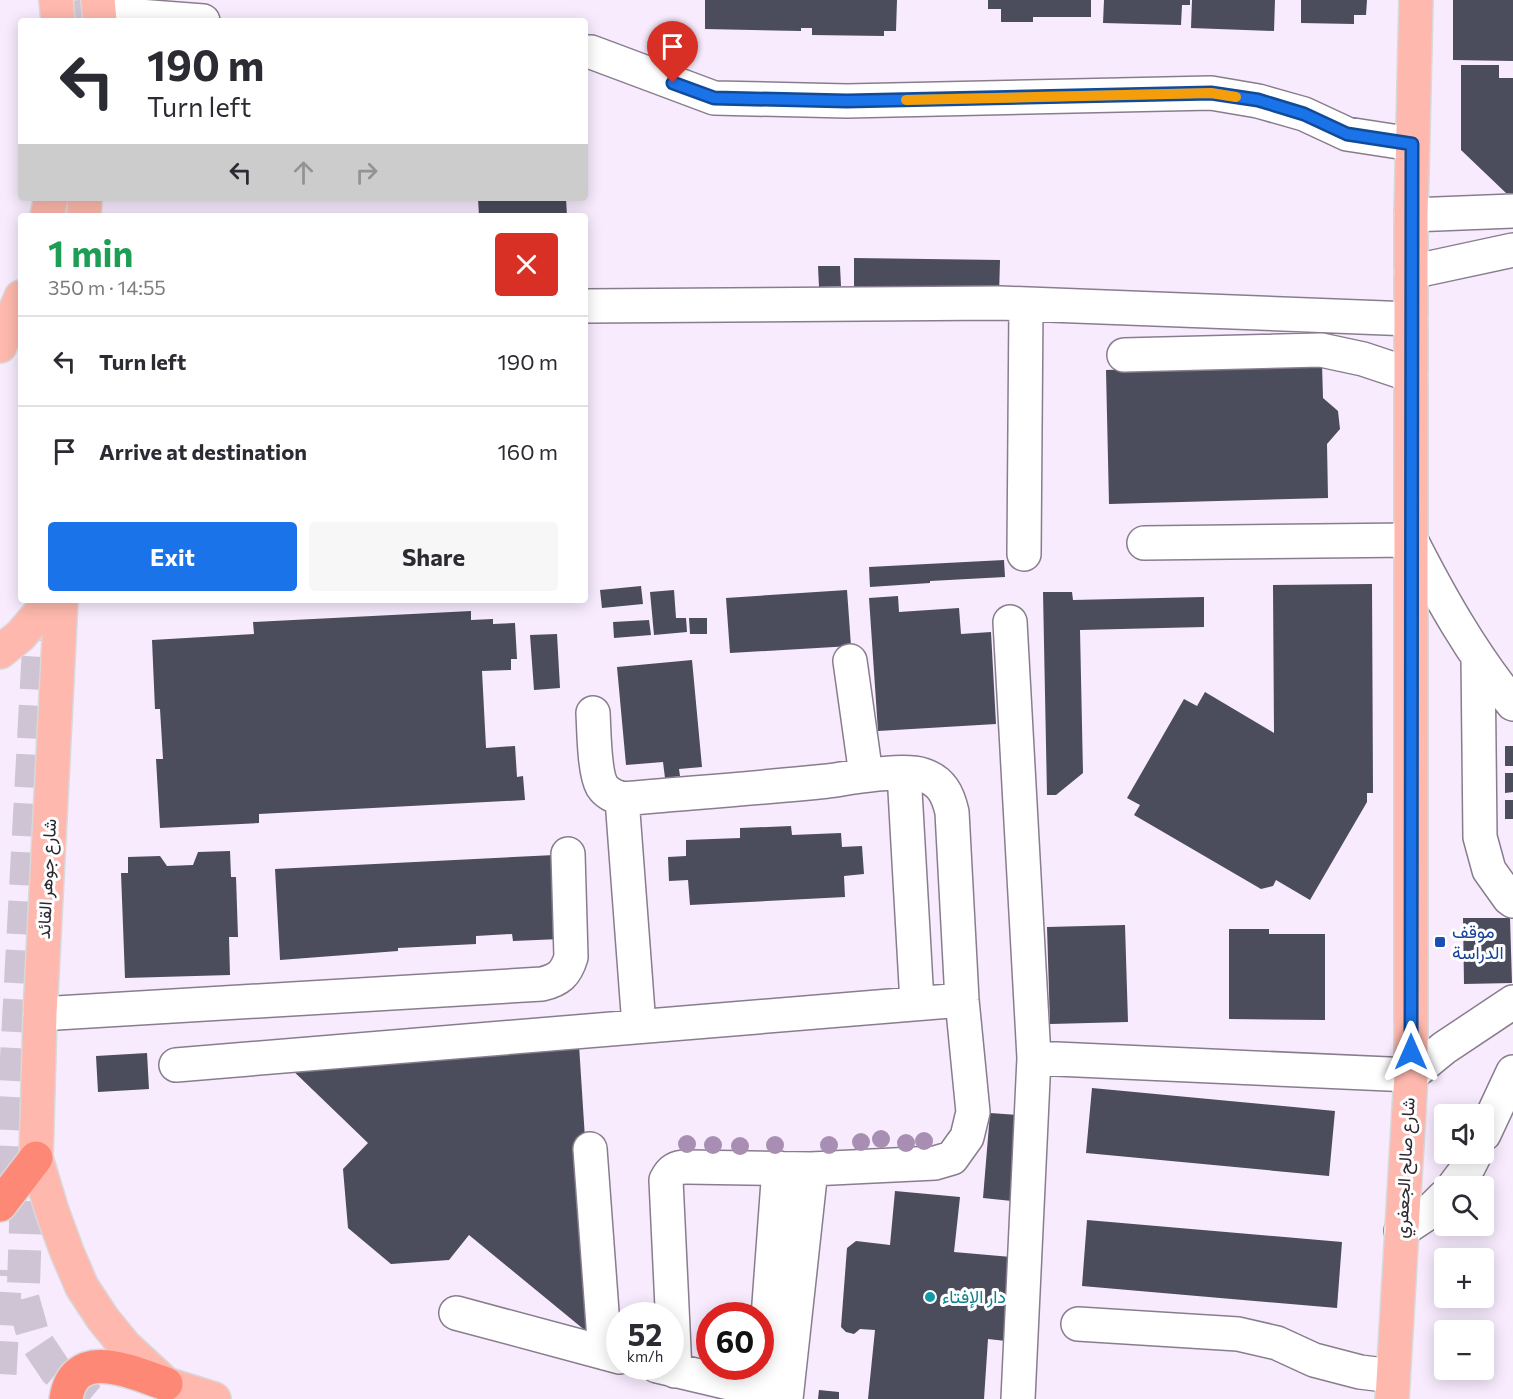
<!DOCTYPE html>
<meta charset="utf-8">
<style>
body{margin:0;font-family:Commissioner,Vazirmatn,sans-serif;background:#f7f7f7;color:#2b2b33;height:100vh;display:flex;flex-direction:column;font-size:22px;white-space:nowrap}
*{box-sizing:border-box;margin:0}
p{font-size:20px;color:#7c7c81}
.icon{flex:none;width:33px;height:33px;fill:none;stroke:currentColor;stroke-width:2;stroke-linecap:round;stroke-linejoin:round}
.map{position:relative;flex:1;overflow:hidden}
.details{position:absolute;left:18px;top:213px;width:570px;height:390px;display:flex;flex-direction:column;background:#fff;border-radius:6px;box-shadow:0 3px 15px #0003}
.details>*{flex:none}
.hud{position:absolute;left:18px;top:18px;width:570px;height:183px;border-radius:6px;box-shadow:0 3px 15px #0003;background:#fff;color:#2b2b33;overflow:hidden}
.controls{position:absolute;left:1434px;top:1104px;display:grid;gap:12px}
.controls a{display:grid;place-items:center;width:60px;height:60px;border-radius:6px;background:#fff;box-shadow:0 3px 15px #0003;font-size:30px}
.speed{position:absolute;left:606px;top:1302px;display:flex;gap:12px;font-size:30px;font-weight:700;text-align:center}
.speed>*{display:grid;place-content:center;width:78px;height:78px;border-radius:50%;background:#fff;box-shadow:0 3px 15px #0003;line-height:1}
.speed small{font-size:15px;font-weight:400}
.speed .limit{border:9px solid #d22;background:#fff;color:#111}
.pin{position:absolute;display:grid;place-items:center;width:51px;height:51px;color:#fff;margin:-62px -26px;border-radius:50% 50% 50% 0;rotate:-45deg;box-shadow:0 0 6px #0007}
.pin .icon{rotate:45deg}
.me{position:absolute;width:66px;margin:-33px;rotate:0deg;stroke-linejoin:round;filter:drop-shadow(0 0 4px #0008)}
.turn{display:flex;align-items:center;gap:21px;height:126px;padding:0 30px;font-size:27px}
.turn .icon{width:78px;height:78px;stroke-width:2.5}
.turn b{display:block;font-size:42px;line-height:51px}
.lanes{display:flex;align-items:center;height:57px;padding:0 30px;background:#0003;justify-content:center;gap:30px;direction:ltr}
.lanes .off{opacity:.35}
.round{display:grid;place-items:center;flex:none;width:63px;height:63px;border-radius:6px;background:#f7f7f7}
.headline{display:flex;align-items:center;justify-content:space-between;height:102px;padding:0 30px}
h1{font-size:36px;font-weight:700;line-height:45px;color:#1e9e55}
.cta{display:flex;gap:12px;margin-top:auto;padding:12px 30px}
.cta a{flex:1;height:69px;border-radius:6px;background:#1a73e8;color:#fff;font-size:24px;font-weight:700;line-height:69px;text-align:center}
.cta a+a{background:#f7f7f7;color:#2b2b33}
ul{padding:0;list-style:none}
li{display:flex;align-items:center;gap:18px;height:90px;padding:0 30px;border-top:2px solid #e1e1e2}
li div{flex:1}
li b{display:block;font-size:22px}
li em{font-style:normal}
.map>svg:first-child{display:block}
.building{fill:#4b4c5c}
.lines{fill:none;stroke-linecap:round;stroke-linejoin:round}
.major-tunnel{stroke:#cfc4d4;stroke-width:33;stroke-dasharray:33 16;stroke-linecap:butt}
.minor-casing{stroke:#887d8d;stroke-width:36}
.major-casing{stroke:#d9d8da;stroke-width:36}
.highway-casing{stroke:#d9d8da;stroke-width:36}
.minor{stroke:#fff;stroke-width:33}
.major{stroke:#feb8ad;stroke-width:33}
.highway{stroke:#fe8876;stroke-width:33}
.tree{fill:#a98eb4}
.route-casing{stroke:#114b97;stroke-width:15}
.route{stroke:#1a73e8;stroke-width:10}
.slow{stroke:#f59e0b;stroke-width:10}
.transit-dot{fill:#1a4fb4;stroke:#fff;stroke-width:2}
.culture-dot{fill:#0f9aa8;stroke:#fff;stroke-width:2}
.labels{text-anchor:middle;stroke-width:6;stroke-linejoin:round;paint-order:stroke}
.street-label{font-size:18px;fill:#2d282f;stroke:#fff}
.transit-label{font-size:18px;fill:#164399;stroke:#fff;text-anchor:start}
.culture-label{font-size:18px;fill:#0d838f;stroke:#fff;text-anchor:start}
</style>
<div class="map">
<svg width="1513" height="1399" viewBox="0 0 1513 1399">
<rect width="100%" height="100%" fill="#f7ebfd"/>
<path class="building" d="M705 0H897L896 31H884V36L812 35V28H801V31L705 29Z
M988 0H1091V17H1033V22H1001V9H988Z
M1104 0H1190V5H1182L1181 25 1103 23Z
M1192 0H1275L1274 31 1191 28Z
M1301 0H1367L1366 15H1354V24L1301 23Z
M1453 0H1513V61L1453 60Z
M1461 65H1499V78H1513V193H1506L1461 150Z
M478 198H566L567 216H479Z
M854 258 1000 260 999 296 854 294Z
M818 266H840L841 286 819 287Z
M1322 364 1323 398 1338 411 1340 429 1327 444 1328 498 1109 504 1106 370Z
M1004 560 1005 577 930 581V583L870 587 869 567Z
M1372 584 1373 793H1367V802L1310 900 1276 880 1273 886 1261 889 1134 815 1140 805 1127 798 1184 699 1197 706 1205 692 1274 733 1273 585Z
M641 586 643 604 602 608 600 590Z
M674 590 676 618H686L687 632 654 635 650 592Z
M847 590 851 646 730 653 726 598Z
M1043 592H1072L1073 600 1204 597V627L1080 630 1083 773 1056 795H1047Z
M898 596 899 612 959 608 961 634 991 632 996 724 878 731 869 598Z
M471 611V620L493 619V624L515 623 517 659H511V670L482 671 486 748 515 746 517 777 523 776 525 800 259 814V823L160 828 156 759H163L160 709H155L152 640 254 634 253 622Z
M689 618H707V634H690Z
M649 620 651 635 614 638 613 622Z
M557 634 560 688 534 690 530 635Z
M692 660 702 767 679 769 680 776 665 778 663 762 626 765 617 667Z
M1505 746H1513V766H1505Z
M1505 773H1513V792L1505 793Z
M1505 800H1513V819H1505Z
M791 826 792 835 841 833 842 847 862 846 864 874 844 876 845 897 690 905 688 880 669 881 668 857 686 856V840L740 838V828Z
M230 851 231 877H236L238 937H229L230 975 125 978 121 873H128V857L160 856 167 866 193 865 198 852Z
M555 855 560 939 513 941 512 934 476 936V944L398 948V951L280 960 275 869Z
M1463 918H1510L1512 983 1464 984Z
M1125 925 1128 1022 1050 1024 1047 927Z
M1229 929H1269V934H1325V1020L1229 1019Z
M579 1045 598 1341 469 1235 449 1260 391 1264 348 1228 343 1169 368 1143 286 1064Z
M147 1053 149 1089 98 1092 96 1056Z
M1092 1088 1335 1111 1329 1176 1086 1153Z
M990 1113 1019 1115 1012 1201 983 1198Z
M895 1191 960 1197 954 1252 1011 1257 1006 1341 988 1339 984 1399H868L875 1330 860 1329 854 1334 846 1332 841 1327 847 1248 856 1241 890 1245Z
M1087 1220 1342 1242 1337 1308 1082 1286Z
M819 1390 839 1392V1399H818Z"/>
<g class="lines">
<path class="major-tunnel" d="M78 0 81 21
M28 1152 23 1299 34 1338 56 1371 90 1399
M10 1179 41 600
M0 1374 6 1270"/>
<g class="minor-casing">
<path id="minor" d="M100 13 203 21
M585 52H591L714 98 847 101 1211 93 1258 101 1304 114 1347 134 1412 144
M1411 215 1513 211
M1411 272 1513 250
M585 306 1000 303 1411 319
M1124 355 1321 350 1363 359 1411 375
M1144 543 1411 540C1440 597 1472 654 1513 704
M1024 554 1026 304
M1010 622 1034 1058 1018 1399
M1478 657 1480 837 1489 870 1509 898 1513 901
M850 661 866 775
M593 713C594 730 594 772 602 786 607 794 614 796 622 799 690 793 759 788 828 781 850 778 903 768 923 775 942 781 948 795 952 812L962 1000 973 1112 967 1137 952 1158 935 1163 811 1169 687 1167C676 1167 671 1170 666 1180L675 1371
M904 773 917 1003
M622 799 639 1026
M40 1014 542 984C559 980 566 974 571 957L568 854
M1034 1058 1411 1075 1444 1048 1513 1002
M176 1065 962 1000
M1484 1134 1513 1072
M590 1149 605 1353
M1454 1186 1469 1166 1475 1154
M1401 1231 1428 1213 1444 1197
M456 1313 620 1357
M1078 1324 1238 1334 1277 1343 1314 1360 1360 1372 1393 1376
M657 1366 763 1391
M762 1399 779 1168
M786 1399 811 1169"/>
</g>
<g class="major-casing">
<path id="major" d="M56 0 58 21
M98 0 100 21
M47 216 51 198
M84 216 85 198
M0 346 21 297
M61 600 40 1014 36 1158 52 1211 67 1252 82 1287 103 1319 125 1346 166 1384 214 1399
M0 652 20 636 51 600
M1392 1399 1411 1075V215L1416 0"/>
</g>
<g class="highway-casing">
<path id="highway" d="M0 1205 36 1158
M66 1399C74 1344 133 1373 166 1384"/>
</g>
<use href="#minor" class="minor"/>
<use href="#major" class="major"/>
<use href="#highway" class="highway"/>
</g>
<g class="tree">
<circle cx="881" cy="1139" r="9"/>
<circle cx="924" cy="1141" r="9"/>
<circle cx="861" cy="1142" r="9"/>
<circle cx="906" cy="1143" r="9"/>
<circle cx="687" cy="1144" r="9"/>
<circle cx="713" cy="1145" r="9"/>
<circle cx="775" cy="1145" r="9"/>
<circle cx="829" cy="1145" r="9"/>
<circle cx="740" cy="1146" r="9"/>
</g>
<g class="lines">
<g class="route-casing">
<path id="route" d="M673 83 714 98 847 101 1211 93 1258 100 1304 114 1347 134 1412 144 1411 1052"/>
</g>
<use href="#route" class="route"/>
<path class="slow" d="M906 100 1211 93 1236 97"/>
</g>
<rect class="transit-dot" x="1434" y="936" width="12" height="12" rx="3"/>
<circle class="culture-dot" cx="930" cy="1297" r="6"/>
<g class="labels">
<g class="street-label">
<text transform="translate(47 879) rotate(-87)" y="6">شارع جوهر القائد</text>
<text transform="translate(1405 1168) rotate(-87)" y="6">شارع صالح الجعفري</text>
</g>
<g class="transit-label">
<text x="1452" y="938">موقف<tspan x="1452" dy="21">الدراسة</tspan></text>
</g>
<g class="culture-label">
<text x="942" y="1303">دار الإفتاء</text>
</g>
</g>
</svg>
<div class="controls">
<a><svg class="icon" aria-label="sound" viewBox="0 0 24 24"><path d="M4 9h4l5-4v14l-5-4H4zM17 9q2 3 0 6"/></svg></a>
<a><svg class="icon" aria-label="search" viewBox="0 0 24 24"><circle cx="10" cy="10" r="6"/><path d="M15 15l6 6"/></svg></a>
<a>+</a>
<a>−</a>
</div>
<div class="speed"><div>52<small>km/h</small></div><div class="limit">60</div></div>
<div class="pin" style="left:673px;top:83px;background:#d93025"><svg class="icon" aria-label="arrive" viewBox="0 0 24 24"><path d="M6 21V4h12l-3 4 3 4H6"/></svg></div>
<svg class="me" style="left:1411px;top:1052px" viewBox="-20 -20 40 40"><path d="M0-17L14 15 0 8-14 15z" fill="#1a73e8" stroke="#fff" stroke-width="4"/></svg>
<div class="hud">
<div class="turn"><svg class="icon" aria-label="left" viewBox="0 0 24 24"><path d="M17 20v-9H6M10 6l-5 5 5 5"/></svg><div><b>190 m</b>Turn left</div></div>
<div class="lanes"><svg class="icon" aria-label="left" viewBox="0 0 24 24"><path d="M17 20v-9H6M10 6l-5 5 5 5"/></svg><svg class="icon off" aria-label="ahead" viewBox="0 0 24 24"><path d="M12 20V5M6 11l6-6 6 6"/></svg><svg class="icon off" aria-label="right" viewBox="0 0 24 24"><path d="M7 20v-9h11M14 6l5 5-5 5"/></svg></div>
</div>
<section class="details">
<div class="headline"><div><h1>1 min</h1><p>350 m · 14:55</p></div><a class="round" style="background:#d93025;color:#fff"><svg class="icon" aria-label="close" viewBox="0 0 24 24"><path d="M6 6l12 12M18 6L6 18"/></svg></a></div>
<ul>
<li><svg class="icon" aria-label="left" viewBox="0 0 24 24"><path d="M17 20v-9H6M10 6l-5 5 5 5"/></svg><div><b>Turn left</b></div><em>190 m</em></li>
<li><svg class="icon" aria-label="arrive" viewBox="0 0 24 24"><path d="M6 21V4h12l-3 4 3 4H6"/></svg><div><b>Arrive at destination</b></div><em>160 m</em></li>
</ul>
<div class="cta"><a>Exit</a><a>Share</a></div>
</section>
</div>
